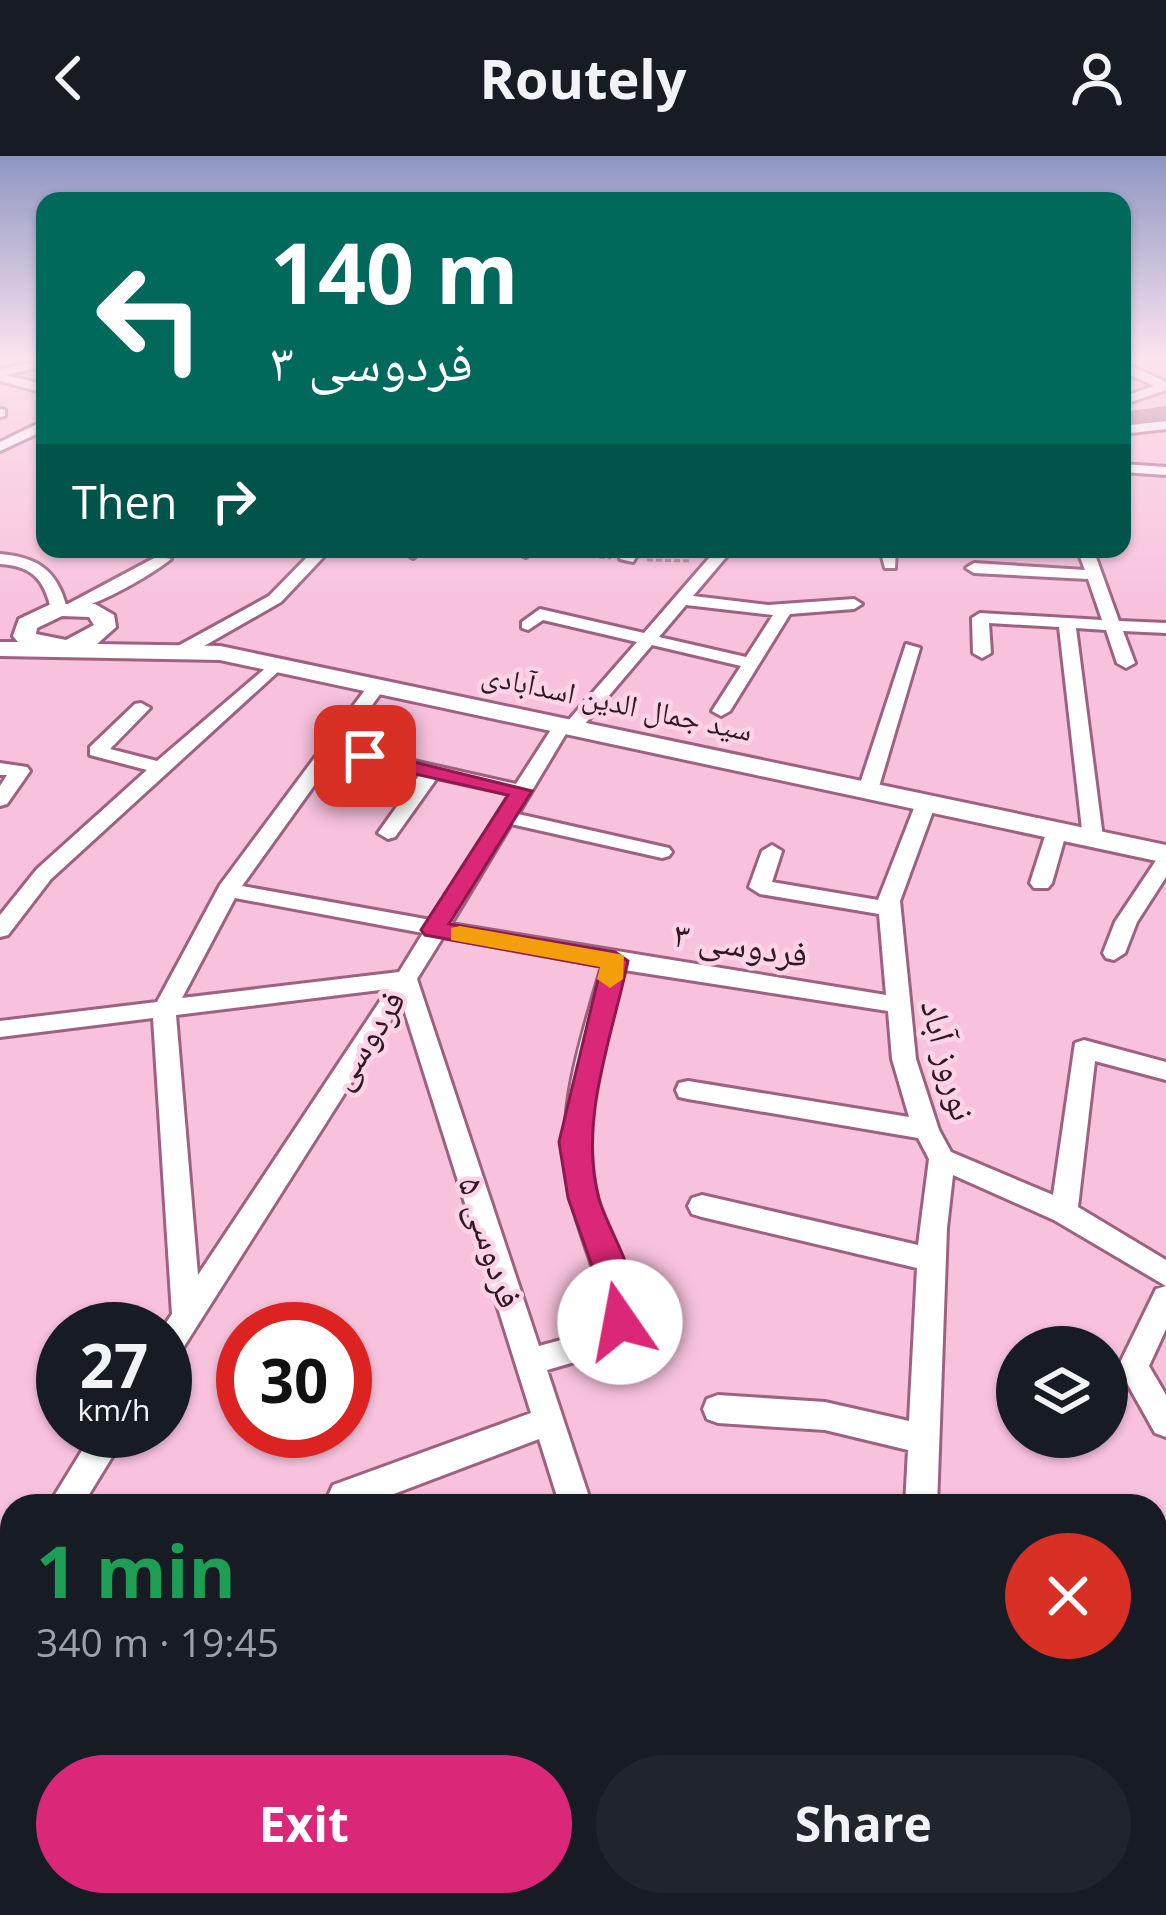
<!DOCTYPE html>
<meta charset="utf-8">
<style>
body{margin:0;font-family:"Open Sans","Noto Naskh Arabic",sans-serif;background:#20242c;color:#f1f3f6;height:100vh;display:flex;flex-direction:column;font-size:45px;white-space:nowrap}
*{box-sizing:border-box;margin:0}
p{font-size:39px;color:#9ea1a6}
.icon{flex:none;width:66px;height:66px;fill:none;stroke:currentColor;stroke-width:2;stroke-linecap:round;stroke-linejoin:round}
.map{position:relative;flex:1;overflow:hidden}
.side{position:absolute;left:0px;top:1338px;width:1167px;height:423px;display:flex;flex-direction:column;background:#171b24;border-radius:36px 36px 0 0;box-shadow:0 3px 9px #0004}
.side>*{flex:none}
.guide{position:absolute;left:36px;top:36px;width:1095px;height:366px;border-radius:24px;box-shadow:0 3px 9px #0004;background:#00695c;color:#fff;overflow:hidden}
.buttons{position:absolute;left:996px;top:1170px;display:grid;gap:24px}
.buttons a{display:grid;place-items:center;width:132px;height:132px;border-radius:50%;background:#171b24;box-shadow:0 3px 9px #0004;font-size:60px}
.speed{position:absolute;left:36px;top:1146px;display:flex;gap:24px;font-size:60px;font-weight:700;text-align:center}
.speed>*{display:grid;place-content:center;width:156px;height:156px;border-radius:50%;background:#171b24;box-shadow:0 3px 9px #0004;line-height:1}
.speed small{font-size:30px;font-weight:400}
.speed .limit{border:18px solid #d22;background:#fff;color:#111}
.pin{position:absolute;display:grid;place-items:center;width:102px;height:102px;color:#fff;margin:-51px;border-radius:24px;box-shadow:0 6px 18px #0006}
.me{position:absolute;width:132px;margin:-66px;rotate:348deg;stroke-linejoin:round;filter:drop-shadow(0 0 9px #0008)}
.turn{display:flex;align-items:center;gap:42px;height:252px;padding:0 36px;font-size:54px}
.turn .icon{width:156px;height:156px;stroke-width:2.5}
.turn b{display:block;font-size:84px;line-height:102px}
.then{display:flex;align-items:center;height:114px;padding:0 36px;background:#0003;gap:24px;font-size:45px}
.round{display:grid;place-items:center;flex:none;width:126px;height:126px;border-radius:63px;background:#20242c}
.summary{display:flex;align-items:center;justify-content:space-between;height:204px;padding:0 36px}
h1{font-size:72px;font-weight:700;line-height:90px;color:#1e9e55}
.action{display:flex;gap:24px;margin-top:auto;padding:24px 36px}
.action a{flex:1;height:138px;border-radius:72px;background:#db2777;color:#fff;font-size:48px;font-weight:700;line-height:138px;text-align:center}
.action a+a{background:#20242c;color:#f1f3f6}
header{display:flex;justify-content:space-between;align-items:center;height:156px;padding:0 36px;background:#171b24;font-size:54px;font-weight:700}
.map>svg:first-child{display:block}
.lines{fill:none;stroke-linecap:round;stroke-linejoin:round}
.river{fill:#a76888;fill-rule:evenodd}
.minor-casing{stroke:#9d6280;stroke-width:6}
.secondary-casing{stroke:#9d6280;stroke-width:6}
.path{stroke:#b98ca2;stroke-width:3;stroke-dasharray:6 3;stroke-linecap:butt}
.minor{fill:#fff;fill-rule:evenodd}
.secondary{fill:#fff;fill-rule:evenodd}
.route{fill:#db2777;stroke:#8e194d;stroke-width:3}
.slow{fill:#f59e0b}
.labels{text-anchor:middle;stroke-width:9;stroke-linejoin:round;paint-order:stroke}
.far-street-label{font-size:30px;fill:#301824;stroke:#fdd4e7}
.street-label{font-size:36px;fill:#301824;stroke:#fdd4e7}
</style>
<header><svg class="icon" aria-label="back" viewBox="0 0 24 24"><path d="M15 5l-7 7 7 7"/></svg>Routely<svg class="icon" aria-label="person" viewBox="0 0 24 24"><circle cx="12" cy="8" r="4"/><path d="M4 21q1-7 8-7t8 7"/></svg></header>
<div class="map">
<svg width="1166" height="1759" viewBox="0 0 1166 1759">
<rect width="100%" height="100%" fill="#f8c2dc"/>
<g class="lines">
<path class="river" d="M1166 250V262L1122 268V256Z"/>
<g class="minor-casing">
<path id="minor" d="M45 204V210L6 219 45 229V237L0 225V213Z
M1122 206 1166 226V234L1122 249V241L1154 230 1122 215Z
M0 253 5 254V260L0 261Z
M1166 265V273L1122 278V270Z
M35 269H45V274L0 295V286Z
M1122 308 1166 311V319L1122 316Z
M315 393H331L281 446 190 498H178V490L269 440Z
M408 393H424L413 402 405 397Z
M520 393H536L526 401 521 399Z
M625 393H641L633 406 620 403Z
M717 393H733L693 440 768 449 854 443 862 448 854 453 790 458 730 555 721 560 712 555 741 510 652 489 578 576H567L518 658 669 692 672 696 669 700 662 702 511 668 451 768 886 839 879 758 760 738 749 731 762 695 772 689 782 695 772 726 878 744 916 647 926 641 933 643 936 647 900 745 916 903 939 974 951 996 1053 1039 1075 887 1084 884 1166 906V924L1095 905 1078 1051 1166 1104V1173L1149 1210 1166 1239V1281L1155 1277 1118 1211 1156 1133 1166 1130 1054 1064 953 1019 947 1072 937 1350H905L908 1294 825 1274 718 1267 707 1263 703 1253 707 1243 718 1239 825 1246 909 1265 917 1112 702 1061 692 1058 688 1050 692 1042 702 1039 918 1089 929 1003 918 982 688 943 679 941 676 934 679 927 688 925 909 961 892 903 888 855 624 814C604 888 579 964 597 1041 608 1083 628 1122 635 1165L606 1197 547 1214 592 1350H560L539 1283 362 1350H330L328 1340 333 1329 531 1257 402 847 176 1203 165 1207 162 1173 172 1158 153 862 0 881V865L157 846 220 729 371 526H383L386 530 343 589 516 628 556 566H567L637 486 543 464 528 474 522 472V466L540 453 644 477ZM686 449 773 459 746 501 659 481ZM336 599 420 618 378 677 388 683 395 681 437 622 510 638 431 764 242 730ZM235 742 423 777 399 816 182 842ZM443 781 602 810C581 884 554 959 570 1036 578 1079 599 1117 605 1161L587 1177 539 1190 417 823ZM388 833 198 1119 176 859Z
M880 393H896L895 412H885Z
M1077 393H1093L1119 465 1166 467V477L1123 475 1135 507 1126 512 1117 507 1106 474 1076 472 1103 682 1093 688 1083 682 1059 471 989 467 991 497 982 502 973 497 972 462 980 457 1102 464 1088 423 974 417 966 412 974 407 1085 414Z
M0 398C36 401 56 413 66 449L158 400 171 403C149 421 72 466 51 453 44 423 32 410 0 408Z
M906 488 920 492 878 634 868 640 861 638 858 634Z
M275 504 284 509 281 513 51 723 8 779 0 781V759L37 713 147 614 90 599V591L135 548 141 547 150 552 110 593 157 605Z
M0 607 27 611 30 615 7 648 0 650V630L7 619H0Z
M1057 668 1067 674 1052 727 1048 732H1034L1030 727 1047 674Z
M1166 699V721L1137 766 1125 797 1114 804 1106 802 1103 797 1115 766 1159 700Z
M94 1275H128L82 1350H48Z
M12 1418V1467L0 1472V1423Z
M1166 1560V1596L1155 1599V1563Z
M60 1749H100L101 1759H61Z
M409 1749H449L451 1759H411Z
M683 1749H723L726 1759H686Z
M903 1749H943V1759H903Z"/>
</g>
<g class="secondary-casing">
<path id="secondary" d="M51 448H95L114 459 116 471 97 488 220 490 1166 689V707L220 504 0 500V486H18L13 480 19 463ZM62 460 89 461 94 469 66 484 36 478 37 472Z"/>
</g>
<path class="path" d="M377 393 395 395
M545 397 611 402
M431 399 477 393
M647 404 689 405"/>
<use href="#minor" class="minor"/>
<use href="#secondary" class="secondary"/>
</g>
<linearGradient id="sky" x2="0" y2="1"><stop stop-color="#8e96c2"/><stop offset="0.45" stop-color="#fce4ef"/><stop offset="1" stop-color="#fce4ef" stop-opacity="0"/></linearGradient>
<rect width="1166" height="450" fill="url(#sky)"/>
<path class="route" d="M365 594 532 635 449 768 615 796 628 805C612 881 578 966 599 1043 610 1080 651 1137 632 1176H609L601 1135 568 1042 559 986 601 811 425 779 421 774 508 639 358 605 354 600Z"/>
<path class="slow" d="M460 770 624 799 623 823 610 832 597 823 600 811 451 784V772Z"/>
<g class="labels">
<g class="far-street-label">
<text transform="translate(617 547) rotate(12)" y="10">سید جمال الدین اسدآبادی</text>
</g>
<g class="street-label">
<text transform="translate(741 788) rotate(9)" y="13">فردوسی ۳</text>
<text transform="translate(366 883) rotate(-57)" y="13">فردوسی</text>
<text transform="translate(949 904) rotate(75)" y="13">نوروز آباد</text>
<text transform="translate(491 1086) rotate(72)" y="13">فردوسی ۵</text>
</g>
</g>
</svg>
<div class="buttons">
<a><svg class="icon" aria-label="layers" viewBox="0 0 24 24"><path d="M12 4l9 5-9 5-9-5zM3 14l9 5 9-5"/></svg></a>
</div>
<div class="speed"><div>27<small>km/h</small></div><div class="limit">30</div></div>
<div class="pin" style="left:365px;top:600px;background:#d93025"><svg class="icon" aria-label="arrive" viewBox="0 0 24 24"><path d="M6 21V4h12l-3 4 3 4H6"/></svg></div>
<svg class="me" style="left:620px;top:1166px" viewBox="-20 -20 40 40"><circle r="19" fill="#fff"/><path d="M0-13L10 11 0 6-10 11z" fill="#db2777"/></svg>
<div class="guide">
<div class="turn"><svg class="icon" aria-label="left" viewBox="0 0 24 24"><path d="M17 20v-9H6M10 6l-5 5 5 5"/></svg><div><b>140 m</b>فردوسی ۳</div></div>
<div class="then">Then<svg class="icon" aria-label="right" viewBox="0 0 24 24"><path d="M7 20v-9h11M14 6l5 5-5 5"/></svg></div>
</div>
<section class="side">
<div class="summary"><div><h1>1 min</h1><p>340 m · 19:45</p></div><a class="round" style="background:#d93025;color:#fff"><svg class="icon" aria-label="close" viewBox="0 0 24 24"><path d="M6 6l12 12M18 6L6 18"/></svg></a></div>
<div class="action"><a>Exit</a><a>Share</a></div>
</section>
</div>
